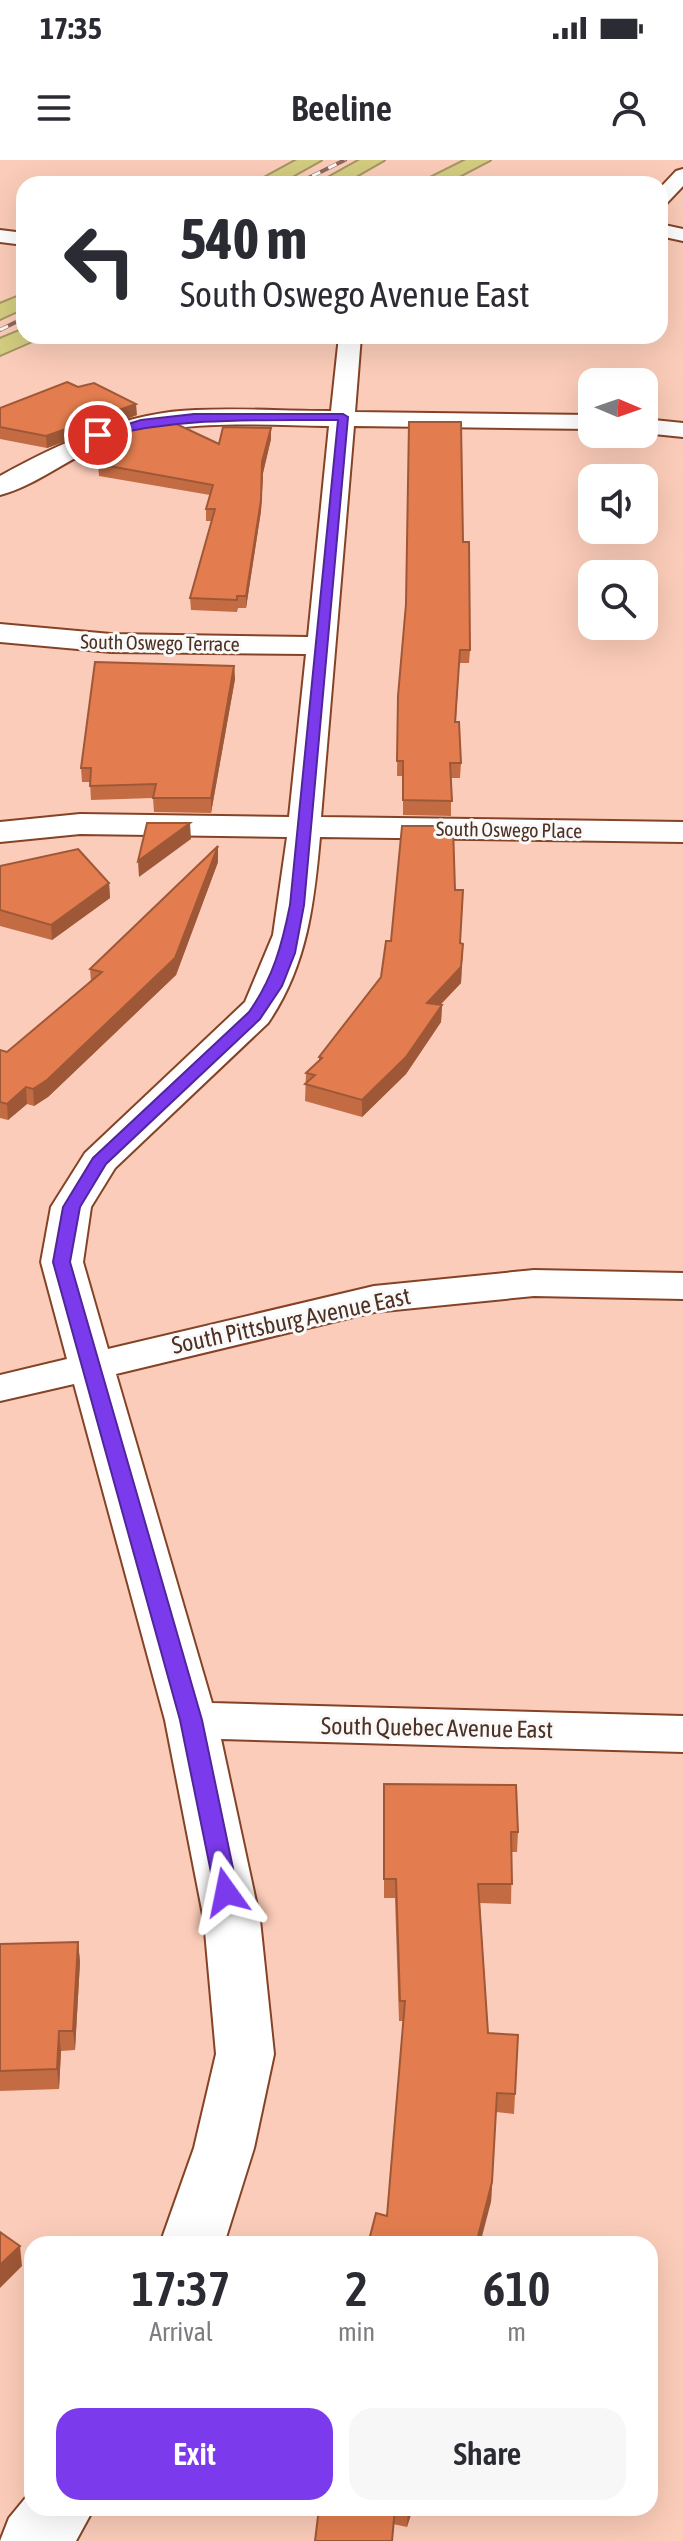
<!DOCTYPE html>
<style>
body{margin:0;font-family:"Asap Condensed",sans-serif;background:#f7f7f7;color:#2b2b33;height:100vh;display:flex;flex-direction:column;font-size:30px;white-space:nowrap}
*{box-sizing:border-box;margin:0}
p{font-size:26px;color:#7c7c81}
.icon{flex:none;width:44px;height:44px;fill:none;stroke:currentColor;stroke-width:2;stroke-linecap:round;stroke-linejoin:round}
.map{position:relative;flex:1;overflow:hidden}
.sheet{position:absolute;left:24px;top:2076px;width:634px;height:280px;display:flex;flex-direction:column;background:#fff;border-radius:24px;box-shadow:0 8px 32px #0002}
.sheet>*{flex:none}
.top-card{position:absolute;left:16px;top:16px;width:652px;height:168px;border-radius:24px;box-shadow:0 8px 32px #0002;background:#fff;color:#2b2b33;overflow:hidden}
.needle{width:52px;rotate:92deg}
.buttons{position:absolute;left:578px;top:208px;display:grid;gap:16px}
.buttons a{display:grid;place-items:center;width:80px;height:80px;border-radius:16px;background:#fff;box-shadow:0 8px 32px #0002;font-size:40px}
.pin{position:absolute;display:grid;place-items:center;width:68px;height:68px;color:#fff;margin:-34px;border:4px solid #fff;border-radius:50%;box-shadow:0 2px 8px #0007}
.me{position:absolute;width:88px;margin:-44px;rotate:348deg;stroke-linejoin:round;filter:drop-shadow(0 0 6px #0008)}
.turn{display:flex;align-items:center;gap:28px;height:168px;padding:0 32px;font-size:36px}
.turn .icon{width:104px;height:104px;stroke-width:2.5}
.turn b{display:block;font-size:56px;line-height:68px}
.eta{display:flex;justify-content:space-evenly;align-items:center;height:136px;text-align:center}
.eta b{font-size:48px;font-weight:600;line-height:56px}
.cta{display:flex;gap:16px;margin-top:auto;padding:16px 32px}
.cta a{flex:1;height:92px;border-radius:24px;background:#7c3aed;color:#fff;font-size:32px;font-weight:600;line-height:92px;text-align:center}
.cta a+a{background:#f7f7f7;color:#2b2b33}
.status{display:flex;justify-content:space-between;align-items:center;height:56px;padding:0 40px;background:#fff;direction:ltr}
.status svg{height:22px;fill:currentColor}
header{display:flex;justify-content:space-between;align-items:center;height:104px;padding:0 32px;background:#fff;font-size:36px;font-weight:600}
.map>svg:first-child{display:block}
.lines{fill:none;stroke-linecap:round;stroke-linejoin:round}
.street-casing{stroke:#844326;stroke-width:4}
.highway-casing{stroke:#a59660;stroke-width:4}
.street{fill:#fff;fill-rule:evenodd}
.highway{fill:#d3cc80;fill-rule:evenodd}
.rail-casing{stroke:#8c6859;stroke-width:4}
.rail{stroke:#f9f9f9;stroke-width:3;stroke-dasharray:9;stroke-linecap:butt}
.wall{fill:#c36c44}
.shaded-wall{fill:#9f5837}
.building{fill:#e37d4f;stroke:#9f5837;stroke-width:2}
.route{fill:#7c3aed;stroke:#51269a;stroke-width:2}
.labels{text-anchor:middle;stroke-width:6;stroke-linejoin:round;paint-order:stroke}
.far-street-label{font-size:20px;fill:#4f3124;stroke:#f9f9f9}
.street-label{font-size:24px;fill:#4f3124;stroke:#f9f9f9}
</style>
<div class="status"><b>17:35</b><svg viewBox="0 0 49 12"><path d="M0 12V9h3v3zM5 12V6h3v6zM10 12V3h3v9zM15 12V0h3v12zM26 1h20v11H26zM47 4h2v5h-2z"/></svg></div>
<header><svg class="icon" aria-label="menu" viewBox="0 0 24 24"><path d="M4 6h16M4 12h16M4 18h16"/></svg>Beeline<svg class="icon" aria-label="person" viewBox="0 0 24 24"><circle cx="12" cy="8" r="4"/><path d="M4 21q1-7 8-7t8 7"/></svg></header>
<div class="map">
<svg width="683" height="2381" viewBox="0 0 683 2381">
<rect width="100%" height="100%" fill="#fbccb9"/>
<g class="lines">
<g class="street-casing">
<path id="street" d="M683 9V26L667 43 660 45V28L676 11Z
M660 64 683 69V81L660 76Z
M0 70 24 73V85L0 82Z
M339 176H361L355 252 592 255V269L354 266 321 657 683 662V682L320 677C314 744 307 806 268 863L115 1008 91 1047 83 1102 108 1189 374 1126 534 1110 683 1113V1139L534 1136 374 1152 116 1214 212 1543 683 1556V1592L221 1579 260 1760 274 1894 254 1988 224 2084H160L194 1988 216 1894 204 1760 165 1560 74 1224 0 1241V1215L67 1199 41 1102 51 1047 85 993 245 842 273 775 287 677 80 674 0 682V662L80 654 289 657 306 494 111 492 0 482V464L111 474 308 477 329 266C254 265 177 258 105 284 69 297 36 326 0 335V316C60 283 126 252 196 250 241 248 286 251 331 251Z
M644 259 683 263V277L644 273Z
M32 2330V2348H94L76 2381H0L9 2358Z"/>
</g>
<g class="highway-casing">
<path id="highway" d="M297 0H321L278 24H253Z
M360 0H384L342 24H317Z
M466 0H490L444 24H418Z
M24 134V148L0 159V144Z
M24 169V176H35L32 181 0 195V179Z"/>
</g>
<use href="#street" class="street"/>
<use href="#highway" class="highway"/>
<g class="rail-casing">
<path id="rail" d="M296 24 345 0
M0 170 24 158"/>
</g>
<use href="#rail" class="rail"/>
</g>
<path class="wall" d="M78 227 137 255 47 288 0 279V248Z
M271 279 263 313 261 351 246 448H238L237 452 191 450 190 438 212 361H206V349L210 335 99 316 98 304 106 300 86 296 85 285 219 284Z
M463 382 470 490 469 503H459L456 562 461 603 460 618H451V656L403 655V616H397L398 536Z
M234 506 235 519 211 653 154 652 153 638 91 640 90 622H82L81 608Z
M218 702 176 815 48 937 34 946 27 944 8 960 0 958V890L7 892 91 821 90 809Z
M0 706 109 723 110 738 52 780 0 766Z
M455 730 460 783 463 784 461 823 440 845H442L441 862 406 914 362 957 305 941 306 913 319 901V897L381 817 391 781Z
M384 1624 518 1672 517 1692H512L511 1744 480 1743 488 1873 518 1875 514 1954 496 1952 491 2042 404 1861H399L395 1738H384Z
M78 1782 80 1802 75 1890 61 1891 59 1929 0 1931V1784Z
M319 2348H413L407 2367Z"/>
<path class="shaded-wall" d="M136 244 137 255 47 288 46 276Z
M271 268V279L263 313 261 351 246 448V436L262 302Z
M234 506 235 519 211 653V638Z
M190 663 191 679 139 717 138 701Z
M218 686V702L176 815 48 937 34 946 33 929Z
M109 723 110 738 52 780 51 765Z
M463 784 461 823 427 859V843Z
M442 845 441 862 406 914 362 957V940Z
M26 927 27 944 8 960 7 944Z
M78 1782 80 1802 75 1890 73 1871Z
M59 1871 61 1891 59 1929 57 1909Z
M496 1952 491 2042 480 2084H476Z
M20 2086 22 2106 0 2128V2105Z
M408 2348H413L407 2367Z"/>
<path class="building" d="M67 222 78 227 94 223 136 244 46 276 0 267V248Z
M170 261 219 284 223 267 271 268 262 302 261 340 246 436H237V440L190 438 215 349H206L213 325 98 304 121 291 85 285 132 268Z
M409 262H461L463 382H469L470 490H460L455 562H459L461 603H450L452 641 403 640V601H397L398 536 406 444Z
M95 502 234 506 211 638H153L156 624 90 626 91 608H81Z
M147 663H190L138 701Z
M402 666H453L455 730H463L460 783 463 784 461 807 427 843 442 845 406 897 362 940 305 924 315 915 306 913 322 898 319 897 381 817 386 781H391Z
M218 686 175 798 47 920 33 929 26 927 7 944 0 942V890L7 892 102 812 90 809Z
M78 689 109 723 51 765 0 750V706Z
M384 1624 516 1625 518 1672H511L512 1724H478L488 1873 518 1875 515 1934 497 1933 492 2022 476 2084H368L376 2053 387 2056 405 1841H400L396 1719H384Z
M78 1782 73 1871H59L57 1909 0 1911V1784Z
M0 2072 20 2086 0 2105Z
M319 2348H395L392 2381H315Z"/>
<path class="route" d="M194 254H343L348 257 304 745 295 793 282 826 260 859 106 1004 80 1047 70 1102 202 1560 238 1732 234 1738H218L215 1732 180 1560 53 1102 63 1047 93 998 249 852C273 818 282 785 290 745L338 260C254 260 180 257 98 278L93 275 141 260Z"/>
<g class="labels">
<g class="far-street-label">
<text transform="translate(160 483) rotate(1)" y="7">South Oswego Terrace</text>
<text transform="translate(509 670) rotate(1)" y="7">South Oswego Place</text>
</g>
<g class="street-label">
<text transform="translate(291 1161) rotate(-12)" y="8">South Pittsburg Avenue East</text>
<text transform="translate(437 1568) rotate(1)" y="8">South Quebec Avenue East</text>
</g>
</g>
</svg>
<div class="buttons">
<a><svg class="needle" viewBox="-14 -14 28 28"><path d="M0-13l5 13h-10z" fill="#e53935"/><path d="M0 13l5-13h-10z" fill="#7c7c81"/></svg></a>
<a><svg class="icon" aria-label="sound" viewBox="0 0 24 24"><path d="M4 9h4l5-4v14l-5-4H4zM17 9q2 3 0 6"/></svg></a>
<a><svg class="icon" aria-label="search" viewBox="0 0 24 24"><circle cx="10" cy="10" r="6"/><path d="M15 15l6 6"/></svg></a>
</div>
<div class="pin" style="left:98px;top:275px;background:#d93025"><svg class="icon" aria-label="arrive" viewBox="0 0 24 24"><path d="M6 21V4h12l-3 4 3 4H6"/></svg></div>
<svg class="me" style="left:226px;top:1732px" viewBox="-20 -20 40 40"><path d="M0-17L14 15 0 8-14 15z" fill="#7c3aed" stroke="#fff" stroke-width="4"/></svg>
<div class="top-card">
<div class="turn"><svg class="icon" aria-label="left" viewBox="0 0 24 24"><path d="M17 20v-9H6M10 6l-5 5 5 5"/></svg><div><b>540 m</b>South Oswego Avenue East</div></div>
</div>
<section class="sheet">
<div class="eta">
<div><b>17:37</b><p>Arrival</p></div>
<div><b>2</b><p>min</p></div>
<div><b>610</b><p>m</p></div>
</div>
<div class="cta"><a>Exit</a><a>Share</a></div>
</section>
</div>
